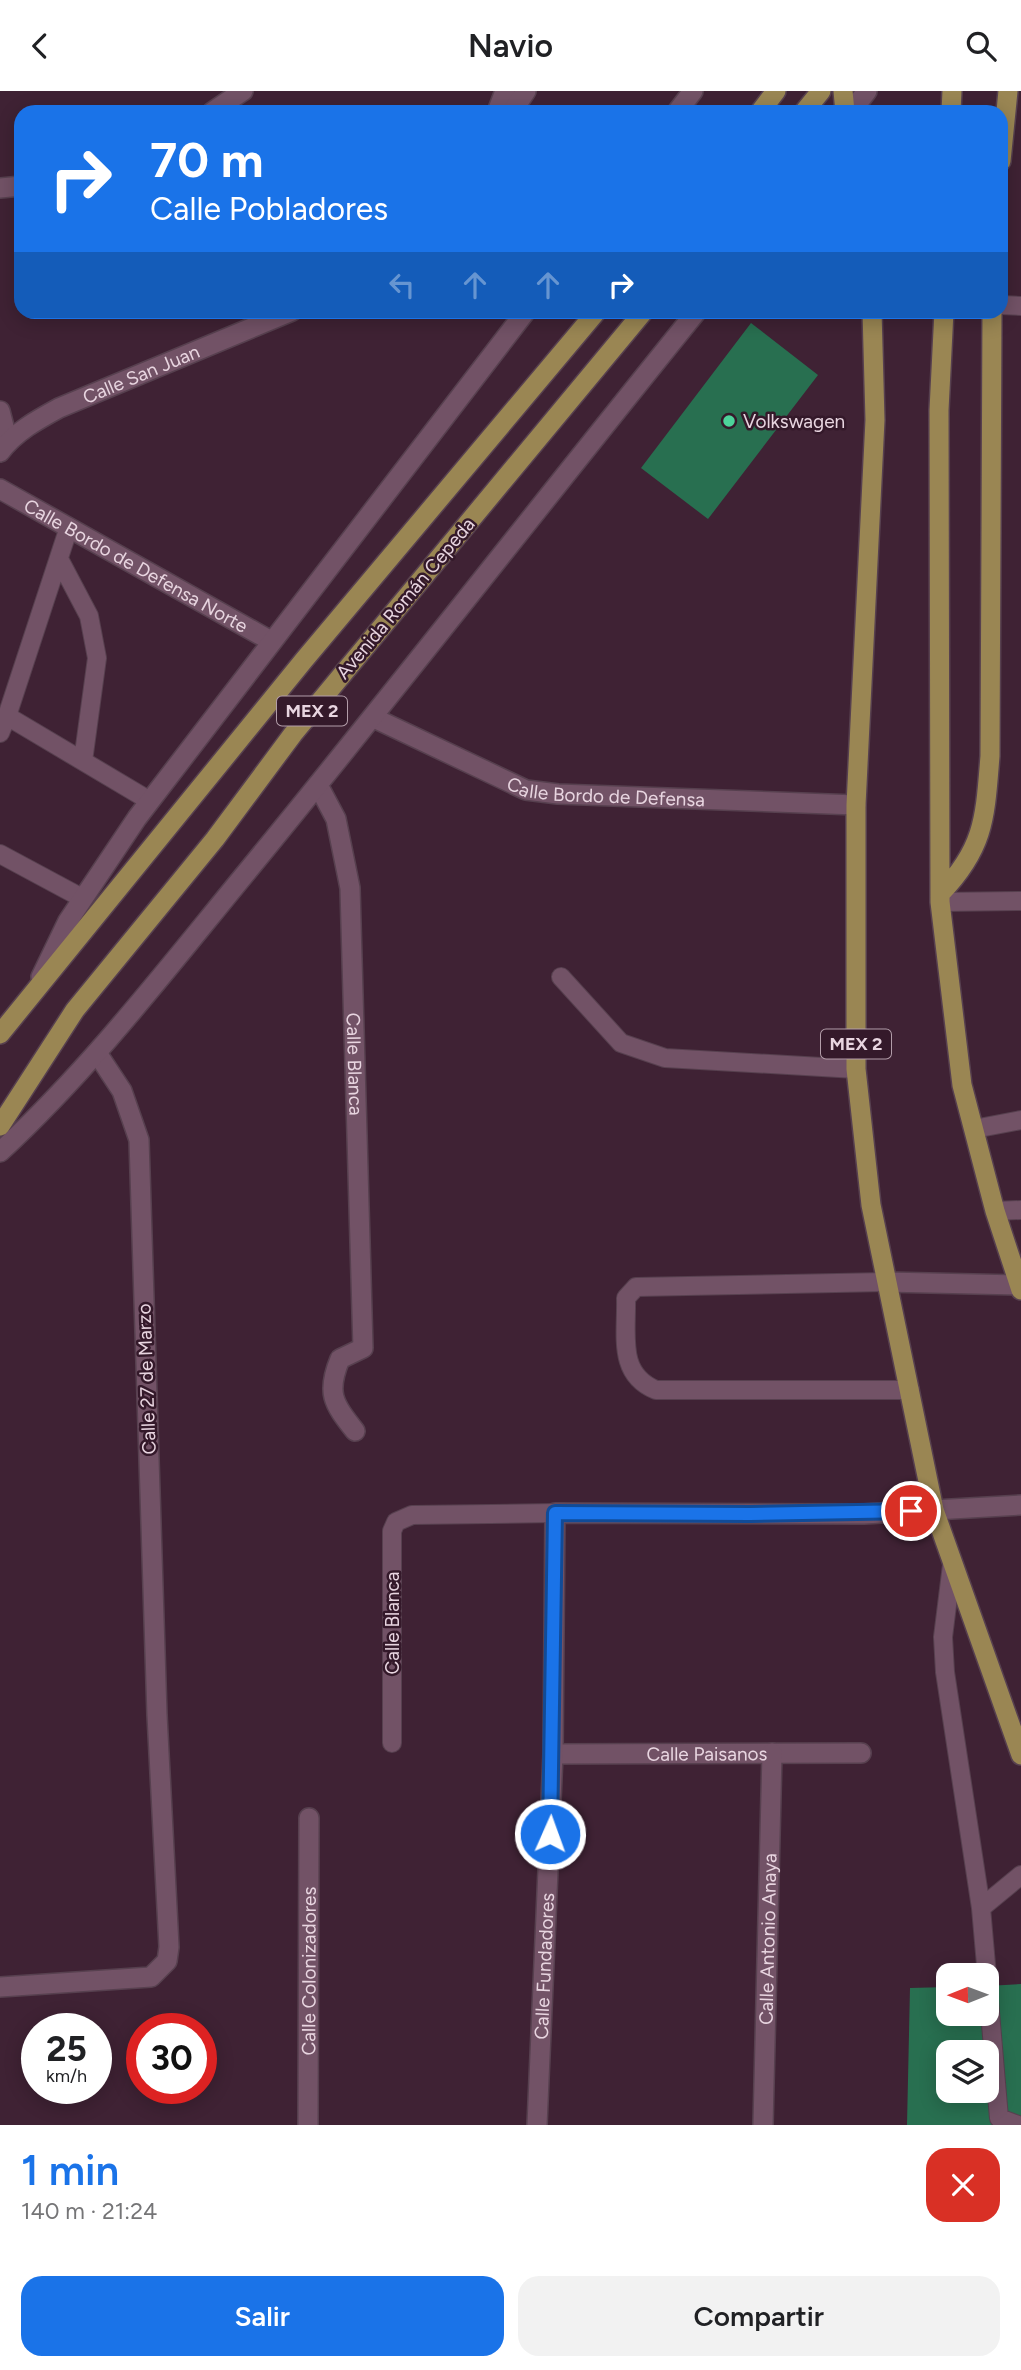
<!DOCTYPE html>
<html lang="es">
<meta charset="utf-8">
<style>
body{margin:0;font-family:Figtree,sans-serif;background:#f2f2f2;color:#202124;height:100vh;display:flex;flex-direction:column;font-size:26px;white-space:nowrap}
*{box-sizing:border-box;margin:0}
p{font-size:23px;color:#757577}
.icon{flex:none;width:38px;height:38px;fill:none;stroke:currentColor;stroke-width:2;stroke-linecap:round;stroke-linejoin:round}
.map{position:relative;height:2034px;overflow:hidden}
.side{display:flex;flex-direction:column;background:#fff;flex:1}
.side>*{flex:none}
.top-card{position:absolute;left:14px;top:14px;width:994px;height:214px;border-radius:21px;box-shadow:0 4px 18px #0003;background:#1a73e8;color:#fff;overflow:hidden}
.needle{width:46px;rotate:269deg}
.fabs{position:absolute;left:936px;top:1872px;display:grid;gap:14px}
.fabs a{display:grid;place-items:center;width:63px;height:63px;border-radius:14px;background:#fff;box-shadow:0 4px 18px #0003;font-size:35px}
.speed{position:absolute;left:21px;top:1922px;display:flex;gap:14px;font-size:35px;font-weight:700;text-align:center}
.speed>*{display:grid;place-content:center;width:91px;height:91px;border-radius:50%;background:#fff;box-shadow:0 4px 18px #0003;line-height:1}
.speed small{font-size:18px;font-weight:400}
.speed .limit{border:10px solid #d22;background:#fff;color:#111}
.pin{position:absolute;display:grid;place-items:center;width:60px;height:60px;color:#fff;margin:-30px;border:4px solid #fff;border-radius:50%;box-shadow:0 2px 7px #0007}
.me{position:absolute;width:77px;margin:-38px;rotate:2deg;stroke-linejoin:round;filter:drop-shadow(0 0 5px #0008)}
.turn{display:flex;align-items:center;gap:24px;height:147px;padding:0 21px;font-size:32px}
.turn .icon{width:91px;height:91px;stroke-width:2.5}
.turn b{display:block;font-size:49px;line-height:60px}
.lanes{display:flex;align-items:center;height:66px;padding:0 21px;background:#0003;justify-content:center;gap:35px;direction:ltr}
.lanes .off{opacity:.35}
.round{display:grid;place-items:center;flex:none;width:74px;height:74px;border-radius:21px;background:#f2f2f2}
.head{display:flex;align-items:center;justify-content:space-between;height:119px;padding:0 21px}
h1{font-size:42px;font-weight:600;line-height:52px;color:#1a73e8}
.button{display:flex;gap:14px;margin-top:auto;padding:14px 21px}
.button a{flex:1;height:80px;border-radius:21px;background:#1a73e8;color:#fff;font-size:28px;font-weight:600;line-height:80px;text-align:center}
.button a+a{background:#f2f2f2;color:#202124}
header{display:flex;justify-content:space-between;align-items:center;height:91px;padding:0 21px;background:#fff;font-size:32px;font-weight:600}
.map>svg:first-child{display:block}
.building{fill:#286f50;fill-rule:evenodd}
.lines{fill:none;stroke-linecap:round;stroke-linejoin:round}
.service-casing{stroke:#57404f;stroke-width:20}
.minor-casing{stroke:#57404f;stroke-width:22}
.tertiary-casing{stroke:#57404f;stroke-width:22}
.primary-casing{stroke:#57404f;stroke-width:22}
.service{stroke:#725266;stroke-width:18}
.minor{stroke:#725266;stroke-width:19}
.tertiary{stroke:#725266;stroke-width:19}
.primary{stroke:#9a8653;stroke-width:19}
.route-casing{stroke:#114b97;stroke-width:18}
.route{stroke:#1a73e8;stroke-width:12}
.poi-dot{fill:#4dd39a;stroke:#34192a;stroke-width:2.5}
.labels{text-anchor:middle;stroke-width:5;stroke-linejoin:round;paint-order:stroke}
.shield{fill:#34192a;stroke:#b29da9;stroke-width:2}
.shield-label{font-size:18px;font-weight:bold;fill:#e8d5e0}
.street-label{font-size:19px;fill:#e8d5e0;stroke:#34192a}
.poi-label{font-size:19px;fill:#e8d5e0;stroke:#34192a;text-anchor:start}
</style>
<header><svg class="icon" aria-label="back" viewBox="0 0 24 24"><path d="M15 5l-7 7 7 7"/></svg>Navio<svg class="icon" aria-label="search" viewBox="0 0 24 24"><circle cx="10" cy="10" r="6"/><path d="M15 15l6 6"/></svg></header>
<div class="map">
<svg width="1021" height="2034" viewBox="0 0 1021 2034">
<rect width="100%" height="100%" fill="#3f2234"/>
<path class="building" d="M751 232 818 284 708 428 641 377Z
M1021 1893V2034H907L910 1897 948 1896V1923H987V1895ZM948 1962H987V2000H948Z"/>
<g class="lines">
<g class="service-casing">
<path id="service" d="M1001 214 1021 215
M59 468 89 525 97 567 83 670
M7 625 69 436
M0 642 7 625 150 710
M0 763 82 807
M940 811 1021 810
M561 886 621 952 665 967 856 978
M974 1038 1021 1029
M995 1120 1021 1119
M886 1191 636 1196 626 1207C627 1244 617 1283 656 1299H910
M952 1474 943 1546 945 1581 981 1817
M392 1652V1440L396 1431 412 1424 555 1422
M987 1885 981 1817 1021 1784
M987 1886 999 2027 1018 2034"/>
</g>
<g class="minor-casing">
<g id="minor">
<path d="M212 21 243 0"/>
<path d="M497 21 505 0"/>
<path d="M512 21 526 0"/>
<path d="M0 97 21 95"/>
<path d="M0 320 8 351"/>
<path id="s1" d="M0 361C15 341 37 329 59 317L292 220"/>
<path id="s2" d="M318 694 336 728 350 797 363 1257 340 1268C326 1302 333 1312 355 1340"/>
<path id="s3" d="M553 1663 861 1662"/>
<path d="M0 1896 151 1886 167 1870 169 1856 157 1624 139 1049 122 1000 97 962"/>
<path id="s4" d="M308 2034 309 1727"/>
<path id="s5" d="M537 2034 553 1663 555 1422 864 1423 934 1419"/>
<path id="s6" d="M763 2034 772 1662"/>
</g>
</g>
<g class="tertiary-casing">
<g id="tertiary">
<path d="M677 21 693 0"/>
<path d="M851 21 867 0"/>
<path id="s7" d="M0 398 271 550"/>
<path id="s8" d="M374 627 526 699 558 703 856 714"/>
<path d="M41 886 68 830 137 727 526 220"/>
<path d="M0 1061C93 975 170 874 250 777 401 593 547 405 697 220"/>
<path d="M886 1191 1019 1194"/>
<path d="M934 1419 1021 1414"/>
</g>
</g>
<g class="primary-casing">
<path id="primary" d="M843 0 845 21
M760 21 776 0
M804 21 821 0
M951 21 952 0
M1001 70 1008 0
M872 220 875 329 856 714V978L871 1114 934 1419 1021 1664
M944 220 939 319 940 811 962 994 995 1120 1021 1199
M941 802C985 756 985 726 990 665L992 220
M0 943 304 569 597 220
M0 1035 75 919 215 748 293 643 644 220"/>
</g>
<use href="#service" class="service"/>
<use href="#minor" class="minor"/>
<use href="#tertiary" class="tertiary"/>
<use href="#primary" class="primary"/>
</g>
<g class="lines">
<g class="route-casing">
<path id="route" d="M550 1743 555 1422 750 1423 911 1420"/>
</g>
<use href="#route" class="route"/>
</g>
<circle class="poi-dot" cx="729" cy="330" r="7"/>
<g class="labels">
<g class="shield">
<rect x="277" y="605.5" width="70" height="29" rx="5"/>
<rect x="821" y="938.5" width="70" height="29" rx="5"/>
</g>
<g class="shield-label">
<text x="312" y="626">MEX 2</text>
<text x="856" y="959">MEX 2</text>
</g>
<g class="street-label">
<text dy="7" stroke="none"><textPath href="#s1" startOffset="163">Calle San Juan</textPath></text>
<text dy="7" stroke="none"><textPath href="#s7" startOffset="156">Calle Bordo de Defensa Norte</textPath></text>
<text transform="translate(405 507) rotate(-50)" y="7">Avenida Román Cepeda</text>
<text dy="7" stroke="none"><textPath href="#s8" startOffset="248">Calle Bordo de Defensa</textPath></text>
<text dy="7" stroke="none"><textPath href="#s2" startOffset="285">Calle Blanca</textPath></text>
<text transform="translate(146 1288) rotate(-92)" y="7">Calle 27 de Marzo</text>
<text transform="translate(392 1532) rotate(-90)" y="7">Calle Blanca</text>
<text dy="7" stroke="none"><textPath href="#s3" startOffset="154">Calle Paisanos</textPath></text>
<text dy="7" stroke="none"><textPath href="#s6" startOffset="186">Calle Antonio Anaya</textPath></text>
<text dy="7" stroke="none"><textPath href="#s5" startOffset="159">Calle Fundadores</textPath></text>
<text dy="7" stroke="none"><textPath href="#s4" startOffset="154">Calle Colonizadores</textPath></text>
</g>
<g class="poi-label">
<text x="743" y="337">Volkswagen</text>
</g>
</g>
</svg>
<div class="fabs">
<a><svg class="needle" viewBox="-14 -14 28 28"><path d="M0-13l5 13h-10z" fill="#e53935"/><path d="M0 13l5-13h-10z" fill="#757577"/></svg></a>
<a><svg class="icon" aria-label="layers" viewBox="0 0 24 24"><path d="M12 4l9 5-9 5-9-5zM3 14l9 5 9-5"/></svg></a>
</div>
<div class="speed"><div>25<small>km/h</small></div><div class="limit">30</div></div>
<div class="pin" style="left:911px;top:1420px;background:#d93025"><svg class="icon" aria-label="arrive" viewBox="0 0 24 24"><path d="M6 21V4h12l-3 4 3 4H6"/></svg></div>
<svg class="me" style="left:550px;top:1743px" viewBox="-20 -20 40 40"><circle r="17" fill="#1a73e8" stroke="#fff" stroke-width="3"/><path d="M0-11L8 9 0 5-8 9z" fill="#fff"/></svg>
<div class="top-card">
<div class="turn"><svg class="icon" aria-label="right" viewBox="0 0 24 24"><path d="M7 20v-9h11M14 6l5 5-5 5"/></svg><div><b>70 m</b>Calle Pobladores</div></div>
<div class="lanes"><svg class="icon off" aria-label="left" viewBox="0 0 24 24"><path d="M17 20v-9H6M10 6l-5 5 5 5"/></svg><svg class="icon off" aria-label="ahead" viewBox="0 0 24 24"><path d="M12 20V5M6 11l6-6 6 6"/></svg><svg class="icon off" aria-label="ahead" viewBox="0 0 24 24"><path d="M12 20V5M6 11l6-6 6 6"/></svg><svg class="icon" aria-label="right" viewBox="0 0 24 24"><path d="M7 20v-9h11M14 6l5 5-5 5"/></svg></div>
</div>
</div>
<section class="side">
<div class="head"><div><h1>1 min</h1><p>140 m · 21:24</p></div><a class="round" style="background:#d93025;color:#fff"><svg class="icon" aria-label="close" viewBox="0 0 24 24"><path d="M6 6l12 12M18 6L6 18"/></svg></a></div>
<div class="button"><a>Salir</a><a>Compartir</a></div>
</section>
